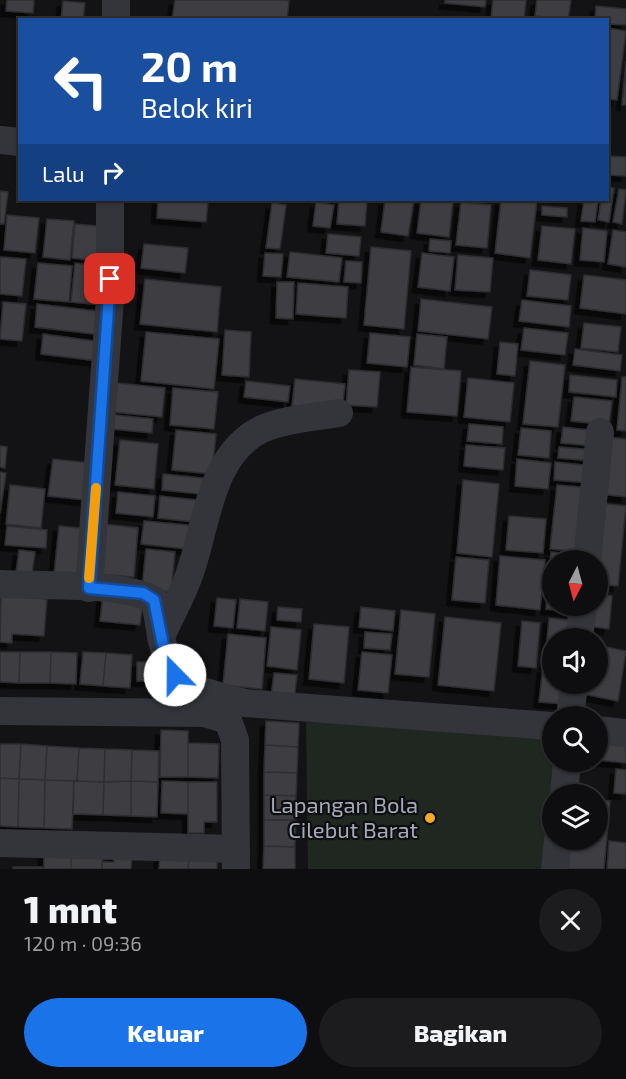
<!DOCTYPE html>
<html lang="id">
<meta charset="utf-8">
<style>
body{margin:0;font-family:"Exo 2",sans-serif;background:#1c1c1e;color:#f1f3f6;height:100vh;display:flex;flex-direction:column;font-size:22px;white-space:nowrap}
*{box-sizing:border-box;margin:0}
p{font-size:20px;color:#9b9c9f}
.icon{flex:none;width:33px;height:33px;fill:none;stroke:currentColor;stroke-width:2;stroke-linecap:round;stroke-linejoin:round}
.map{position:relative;height:869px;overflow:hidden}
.details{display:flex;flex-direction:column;background:#0e0e10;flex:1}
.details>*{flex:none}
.hud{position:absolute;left:18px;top:18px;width:591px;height:183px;border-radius:0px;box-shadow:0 2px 4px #0004,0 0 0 2px #2e2e30;background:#1a4fa0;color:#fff;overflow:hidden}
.needle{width:39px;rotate:186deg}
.tools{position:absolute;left:542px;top:550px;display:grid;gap:12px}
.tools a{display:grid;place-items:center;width:66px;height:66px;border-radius:50%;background:#0e0e10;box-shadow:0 2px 4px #0004,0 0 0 2px #2e2e30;font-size:30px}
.pin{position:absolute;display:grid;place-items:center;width:51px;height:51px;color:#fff;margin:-26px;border-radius:12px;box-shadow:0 3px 9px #0006}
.me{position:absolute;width:66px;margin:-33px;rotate:338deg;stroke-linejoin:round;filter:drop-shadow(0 0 4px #0008)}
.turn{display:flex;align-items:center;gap:21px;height:126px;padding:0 24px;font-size:27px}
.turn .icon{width:78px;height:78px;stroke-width:2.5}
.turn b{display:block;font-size:42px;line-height:51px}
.then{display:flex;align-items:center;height:57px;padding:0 24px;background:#0003;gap:12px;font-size:22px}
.round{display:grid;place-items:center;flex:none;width:63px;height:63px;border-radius:32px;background:#1c1c1e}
.summary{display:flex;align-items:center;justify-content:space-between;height:102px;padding:0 24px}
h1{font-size:36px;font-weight:800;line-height:45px}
.action{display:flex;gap:12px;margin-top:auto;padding:12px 24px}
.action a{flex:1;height:69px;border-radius:36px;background:#1a73e8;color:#fff;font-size:24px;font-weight:800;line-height:69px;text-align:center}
.action a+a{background:#1c1c1e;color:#f1f3f6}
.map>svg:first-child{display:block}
.green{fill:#1f2720}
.building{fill:#3d3e42;stroke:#2d2d31;stroke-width:1.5;filter:url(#shadow)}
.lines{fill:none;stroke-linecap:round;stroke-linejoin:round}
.minor{stroke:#34353a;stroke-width:28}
.route-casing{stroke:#114b97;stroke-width:15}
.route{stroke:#1a73e8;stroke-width:10}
.slow{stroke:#f59e0b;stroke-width:10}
.poi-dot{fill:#f8ad28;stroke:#0e0e10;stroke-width:2}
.labels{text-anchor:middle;stroke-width:4.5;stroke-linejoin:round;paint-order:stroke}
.poi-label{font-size:22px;fill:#a4aab6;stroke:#0e0e10;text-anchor:end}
</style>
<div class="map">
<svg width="626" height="869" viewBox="0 0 626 869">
<defs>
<filter id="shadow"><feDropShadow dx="-5.5" dy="5.5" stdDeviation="0" flood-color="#0009"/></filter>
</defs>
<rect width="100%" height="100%" fill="#131315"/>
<path class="green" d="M306 722 552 731V762H563L552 795 550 869H308Z"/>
<path class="building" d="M7 0H34L33 13 6 11Z
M175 0H280L289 1 287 20H172Z
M445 0H486L485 7 445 3Z
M493 0H526L524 20H491Z
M537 0H571L568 20 535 16Z
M63 1 85 3 83 20H61Z
M596 6 626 9V25L608 24V20H595Z
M608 28 626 31 617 100 608 99Z
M626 61V105H622Z
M608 156 626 157V176L608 175Z
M608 187 614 188 609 222 598 220 601 200H608Z
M619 189 626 190 622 224 613 222Z
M0 191 8 192 4 224H0Z
M158 200 208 202 206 222 157 218Z
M339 200H367L365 226 337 224Z
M385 200H414L408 236 381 232Z
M421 200 453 201 449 237 417 233Z
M501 200H537L530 258 495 253Z
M584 200H598L595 222 581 221Z
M316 202 334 205 330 228 313 226Z
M461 202 491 205 487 248 456 245Z
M272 203 286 205 280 249 266 248Z
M542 206 567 208V217L542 215Z
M7 215 39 218 35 253 4 250Z
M47 219 74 221 70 260 43 257Z
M75 224 109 227 106 262 72 258Z
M542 226 575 229 571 264 538 260Z
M583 228 607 231 604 262 580 260Z
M613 230 626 232V267L608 264Z
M328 234 361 237 359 256 326 253Z
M430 239 451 241 450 253 429 251Z
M144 244 188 248 185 273 141 268Z
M371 247 411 251 404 329 364 325Z
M290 252 342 258 339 282 287 277Z
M265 253 283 254 281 277 263 276Z
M422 253 454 257 450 291 418 287Z
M458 255 493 258 490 292 455 290Z
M0 257 26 259 22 296 0 294Z
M346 261 362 262 361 283 344 282Z
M38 263 72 266 69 302 34 299Z
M75 263 106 267 102 305 71 302Z
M530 270 571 275 568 300 527 296Z
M584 275 626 280V314L580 308Z
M145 279 221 287 217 332 140 324Z
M277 282H294L293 319 276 318Z
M298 283 348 287 346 318 296 314Z
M421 299 492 307 488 339 418 331Z
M522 300 571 306 569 327 519 321Z
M3 302 26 304 22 341 0 339Z
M37 304 105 312 102 335 35 327Z
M584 323 621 327 618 352 581 348Z
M524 328 568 333 565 355 521 350Z
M225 330 251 332 249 377 222 375Z
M146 332 219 339 214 389 141 381Z
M370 333 410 337 407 367 367 363Z
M43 334 101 342 98 361 41 354Z
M417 334 447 337 444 369 414 365Z
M500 342 518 344 515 376 497 374Z
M575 349 622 355 620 371 573 365Z
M530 361 565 365 558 427 523 424Z
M411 367 461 371 457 416 407 412Z
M349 370 380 372 377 407 346 405Z
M570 375 617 380 616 397 569 392Z
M622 377H626V431L617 430Z
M468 378 514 383 510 422 464 417Z
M295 379 345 384 342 411 292 406Z
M246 381 290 386 288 402 244 397Z
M116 383 165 388 162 417 113 412Z
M173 388 218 392 214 429 170 425Z
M574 397 612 401 609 425 571 421Z
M114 415 153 419 152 433 112 429Z
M469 424 503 427 502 444 467 441Z
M563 427 596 431 594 446 561 443Z
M521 428 551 431 549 458 518 455Z
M176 430 216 434 212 474 172 470Z
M605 437 626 439V497L600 494Z
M120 440 158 444 154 489 115 485Z
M466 445 505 448 503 470 464 466Z
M0 446 7 447 5 468 0 467Z
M559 447 593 450 592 461 558 458Z
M53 459 89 463 85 500 48 496Z
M517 459 551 463 548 489 515 486Z
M555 462 592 466 590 483 554 480Z
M0 472 6 473 0 513Z
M163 474 211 479 210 495 162 490Z
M463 480 499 484 492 557 457 553Z
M10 485 45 489 41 528 6 524Z
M557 485 591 488 584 552 550 549Z
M118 492 155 496 153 517 116 513Z
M160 496 205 501 203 523 158 518Z
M599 503 626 506 618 586 597 584Z
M509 516 546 519 543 553 506 550Z
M144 521 198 526 196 550 141 544Z
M103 524 138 528 134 577 98 574Z
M7 526 47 530 46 548 5 545Z
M59 526 89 529 85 579 54 575Z
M146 549 175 552 171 592 142 589Z
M19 550 35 552 32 574 16 573Z
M551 552 584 556 583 561H552V606H579L578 612 546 609Z
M500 556 545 560 540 610 496 605Z
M456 557 489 560 485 603 452 600Z
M103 595 143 600 140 625 100 621Z
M597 595 612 596 609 629 587 626 589 606H597Z
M1 596 47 599 44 636 12 634V643L0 642Z
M217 598 236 600 233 628 214 626Z
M240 599 268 602 265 631 237 628Z
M278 607 302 609 301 622 277 620Z
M361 607 395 611 393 631 359 627Z
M401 610 435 614 429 677 395 674Z
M445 617 501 623 494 691 438 685Z
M549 618 575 621 573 639H552V665L545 664Z
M522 621 540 623 536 668 518 666Z
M314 624 349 627 344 683 309 679Z
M271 627 301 630 297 670 267 666Z
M365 632 392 634 390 650 364 648Z
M228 634 266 638 262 689 223 685Z
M597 645 626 651 618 701 583 694 585 684H597Z
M0 652H20L19 683 0 682Z
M20 652H51L50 683H19Z
M51 652 77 653 76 684 50 683Z
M83 652 106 653 103 686 80 684Z
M362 652 392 655 388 693 358 690Z
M106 653 132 655 130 688 103 686Z
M137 662H155L154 681H137Z
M543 667 552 668V684H568L565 704 539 702Z
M274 673 297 675 294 701 271 698Z
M266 721 299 723 298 747 265 745Z
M161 730 188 731V777H160Z
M597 740 626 743V763L597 760Z
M188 743 219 744 218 778 188 777Z
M0 744H21L19 779 0 778Z
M21 744 47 746 45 780 19 779Z
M265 745 298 747 297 773 264 772Z
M47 746 79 748 77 781 45 780Z
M79 748 105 749 104 782 77 781Z
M105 749 132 750 131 781 104 782Z
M132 750 159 751 158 782 131 781Z
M616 769 626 770V794L614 793Z
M264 772 297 773 296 796 264 795Z
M0 778 19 779 18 827 0 826Z
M19 779 45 780 44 828 18 827Z
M45 780 74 781 72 829 44 828Z
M74 781 104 782 103 815 73 814Z
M131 781 158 782 157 817 131 816Z
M131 781V816L103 815 104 782Z
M162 781 188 782V814L161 813Z
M188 782H217V822H204V833H188Z
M264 795 296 796V820H264Z
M597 800 610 801 604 869H558L561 840H597Z
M264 820H296L295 847 264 846Z
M609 841 626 843V869H607Z
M264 846 295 847V869H263Z
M114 853 132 854 131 869H102V862H114Z
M44 854H71V869H44Z
M71 854H103L102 869H71Z
M160 857 189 858 188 869H159Z
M189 858 217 859V869H188Z
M13 867H44V869H13Z"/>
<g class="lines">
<path class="minor" d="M116 0V20
M0 140 20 142
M587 561 600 432
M0 584C39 586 122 582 154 600 159 615 159 630 163 645 174 690 206 692 245 703L552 726
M89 588 110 299V200
M161 637C169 617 181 598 188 578 207 529 208 455 262 429 285 419 315 417 339 413
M579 639 583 606
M0 711 205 713 228 720 235 740 236 869
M570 717 574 684
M597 730 626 733
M564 795 567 762
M0 843 236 849
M555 869 558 840"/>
</g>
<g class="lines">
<g class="route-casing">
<path id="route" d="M110 279 89 588 143 593 154 600 163 645 175 675"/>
</g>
<use href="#route" class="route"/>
<path class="slow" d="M89 578 96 488"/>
</g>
<circle class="poi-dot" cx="430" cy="818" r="6"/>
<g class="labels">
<g class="poi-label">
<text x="418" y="813">Lapangan Bola<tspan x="418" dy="25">Cilebut Barat</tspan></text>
</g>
</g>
</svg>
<div class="tools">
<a><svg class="needle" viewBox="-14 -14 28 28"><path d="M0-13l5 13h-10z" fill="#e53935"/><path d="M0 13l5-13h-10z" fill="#9b9c9f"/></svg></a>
<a><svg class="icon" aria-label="sound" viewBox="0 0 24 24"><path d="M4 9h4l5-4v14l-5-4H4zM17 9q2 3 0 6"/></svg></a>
<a><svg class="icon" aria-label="search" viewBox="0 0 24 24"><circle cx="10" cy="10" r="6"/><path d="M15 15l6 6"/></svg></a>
<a><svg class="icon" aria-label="layers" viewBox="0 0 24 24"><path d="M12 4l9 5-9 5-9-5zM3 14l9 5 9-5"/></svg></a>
</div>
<div class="pin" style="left:110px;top:279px;background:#d93025"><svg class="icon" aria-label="arrive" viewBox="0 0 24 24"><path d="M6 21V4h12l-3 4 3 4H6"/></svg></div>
<svg class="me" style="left:175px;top:675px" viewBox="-20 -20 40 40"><circle r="19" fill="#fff"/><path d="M0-13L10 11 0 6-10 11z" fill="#1a73e8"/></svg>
<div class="hud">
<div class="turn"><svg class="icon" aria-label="left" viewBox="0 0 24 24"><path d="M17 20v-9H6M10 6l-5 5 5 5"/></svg><div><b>20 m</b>Belok kiri</div></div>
<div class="then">Lalu<svg class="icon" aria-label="right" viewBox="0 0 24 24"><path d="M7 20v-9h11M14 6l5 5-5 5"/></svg></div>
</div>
</div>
<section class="details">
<div class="summary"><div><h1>1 mnt</h1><p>120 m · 09:36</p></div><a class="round"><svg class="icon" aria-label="close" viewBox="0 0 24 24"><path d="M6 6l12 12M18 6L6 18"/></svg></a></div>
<div class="action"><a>Keluar</a><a>Bagikan</a></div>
</section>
